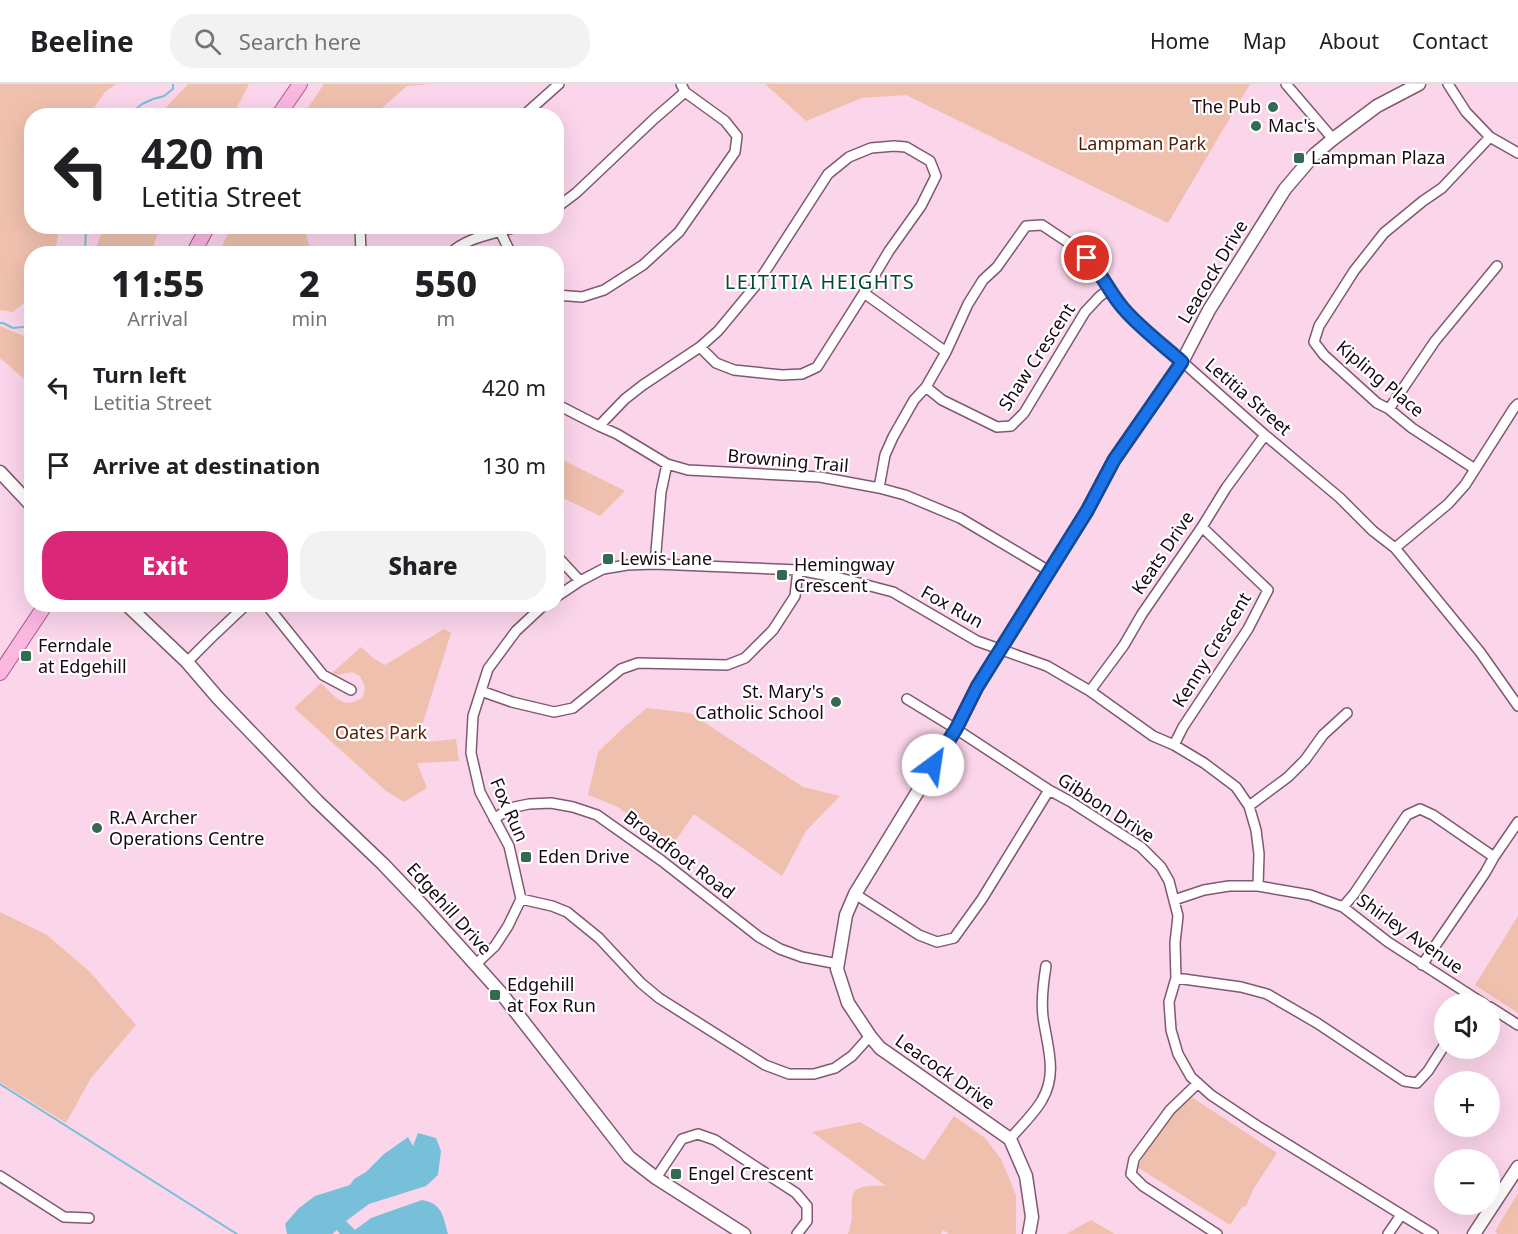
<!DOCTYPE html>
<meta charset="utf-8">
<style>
body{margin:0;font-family:"Noto Sans",sans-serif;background:#f2f2f2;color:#202124;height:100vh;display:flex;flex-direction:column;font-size:22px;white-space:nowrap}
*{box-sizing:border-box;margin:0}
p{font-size:20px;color:#757577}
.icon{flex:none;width:33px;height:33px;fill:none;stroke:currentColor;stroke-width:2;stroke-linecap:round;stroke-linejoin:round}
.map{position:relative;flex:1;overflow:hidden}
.drawer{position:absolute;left:24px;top:162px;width:540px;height:366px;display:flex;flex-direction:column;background:#fff;border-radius:24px;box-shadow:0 6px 24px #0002}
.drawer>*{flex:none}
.banner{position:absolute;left:24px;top:24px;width:540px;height:126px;border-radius:24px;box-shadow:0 6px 24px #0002;background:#fff;color:#202124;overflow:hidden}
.fabs{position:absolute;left:1434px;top:909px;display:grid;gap:12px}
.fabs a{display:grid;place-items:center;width:66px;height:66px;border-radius:50%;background:#fff;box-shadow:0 6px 24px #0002;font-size:30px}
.pin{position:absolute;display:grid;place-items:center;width:51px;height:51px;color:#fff;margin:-26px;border:3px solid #fff;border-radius:50%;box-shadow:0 2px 6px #0007}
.me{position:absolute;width:66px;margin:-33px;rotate:31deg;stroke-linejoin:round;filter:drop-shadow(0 0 4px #0008)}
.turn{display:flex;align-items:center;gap:21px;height:126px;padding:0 18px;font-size:27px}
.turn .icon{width:78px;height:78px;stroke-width:2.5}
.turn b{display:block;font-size:42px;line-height:51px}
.eta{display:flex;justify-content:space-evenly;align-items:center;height:102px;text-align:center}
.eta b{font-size:36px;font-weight:800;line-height:42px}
.action{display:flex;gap:12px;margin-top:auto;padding:12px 18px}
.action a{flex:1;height:69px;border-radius:24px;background:#db2777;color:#fff;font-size:24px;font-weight:800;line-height:69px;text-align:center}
.action a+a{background:#f2f2f2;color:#202124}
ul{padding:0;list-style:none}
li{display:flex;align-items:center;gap:18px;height:78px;padding:0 18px}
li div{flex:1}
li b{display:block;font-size:22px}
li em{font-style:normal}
header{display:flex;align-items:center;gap:36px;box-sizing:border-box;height:84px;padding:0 30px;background:#fff;border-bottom:2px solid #e0e0e0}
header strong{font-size:28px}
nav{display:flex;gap:33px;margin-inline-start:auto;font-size:21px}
.search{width:420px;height:54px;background:#f2f2f2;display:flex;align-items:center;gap:15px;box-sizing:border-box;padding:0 21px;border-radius:24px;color:#757577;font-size:22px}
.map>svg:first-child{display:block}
.green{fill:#efc0ad}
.water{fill:#78c0da}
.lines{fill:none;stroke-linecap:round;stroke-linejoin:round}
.stream{stroke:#78c0da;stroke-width:2}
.street-casing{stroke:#805970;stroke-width:12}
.secondary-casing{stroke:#805970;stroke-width:15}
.primary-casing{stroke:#a95b8b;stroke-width:16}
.street{stroke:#fff;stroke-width:9}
.secondary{stroke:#fff;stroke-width:12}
.primary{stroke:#fab7e0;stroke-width:14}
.route-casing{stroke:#114b97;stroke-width:15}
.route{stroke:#1a73e8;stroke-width:10}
.poi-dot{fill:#326b52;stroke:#fff;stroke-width:2}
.labels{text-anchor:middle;stroke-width:4.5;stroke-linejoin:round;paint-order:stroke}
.poi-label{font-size:18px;fill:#170811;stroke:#fff;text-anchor:start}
.park-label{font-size:18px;fill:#521c01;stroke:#fff}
.street-label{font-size:18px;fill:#170811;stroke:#fff}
.neighbourhood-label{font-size:20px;letter-spacing:1.5px;fill:#004d34;stroke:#fff}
</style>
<header>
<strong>Beeline</strong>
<div class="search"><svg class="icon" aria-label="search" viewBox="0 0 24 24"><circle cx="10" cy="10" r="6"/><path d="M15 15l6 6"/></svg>Search here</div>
<nav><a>Home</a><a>Map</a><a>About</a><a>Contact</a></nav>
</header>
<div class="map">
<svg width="1518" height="1150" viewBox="0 0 1518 1150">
<rect width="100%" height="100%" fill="#fbd5ea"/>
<path class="green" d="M0 0H116L105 8 89 31 32 32V142L59 143 55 169 32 170 31 213 13 228 0 226Z
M188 0H249L233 31H159Z
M324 0H432L407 2 374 31H303Z
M765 0H1250L1168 139 906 11 862 14 806 37Z
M104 143V142L160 143 151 169H94Z
M231 143H310L306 151 312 169H219Z
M0 242 31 255V301L0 274Z
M556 373H557L625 407 600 432 557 411Z
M444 545 451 549 420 648 428 658 456 655 459 677 417 679 427 704 404 718 386 707 294 624 321 599C336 613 342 627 363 613L365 603 360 592 352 588 335 591 331 590 361 563 373 574 385 581Z
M647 624 690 629 803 703 840 712 806 747 782 792 694 730 671 763 618 723 588 711 598 668 623 644Z
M0 828 47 851 90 888 136 941 91 994 66 1039 0 998Z
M1518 832V929L1475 901Z
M1190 1012 1277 1069 1254 1104 1246 1122 1242 1123 1230 1141 1137 1083 1175 1024Z
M954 1032 985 1054 1001 1075 1016 1111V1150H949L943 1146 941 1150H848C860 1118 835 1099 886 1102L812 1048 860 1038 924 1076Z
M1518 1109V1150H1497L1495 1147Z
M1091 1136 1115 1150H1066Z"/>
<path class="water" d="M418 1049 436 1054 441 1067 438 1091 426 1102 369 1120 346 1137 355 1146 371 1134 422 1116C443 1120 443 1132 448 1150H340L337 1146 332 1150H287L285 1140 299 1124 315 1112 350 1101 354 1095 366 1088 384 1070 408 1053 413 1062Z"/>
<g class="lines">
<path class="stream" d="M128 32 142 20 153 15 164 12 173 5V0
M85 170 86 142
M0 239H3L13 244 32 242
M0 1000 237 1150"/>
<g class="street-casing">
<path id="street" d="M1286 0 1333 55
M1448 0 1466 28 1490 53 1518 69
M523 32 559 0
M556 124 576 109 654 35 685 8
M360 142 361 170
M501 149 511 170
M450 170C465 153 498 149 519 142
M864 209 946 268
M556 211 582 213 604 206 643 181 679 148 735 68 737 52 725 37 685 8 681 0
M926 303 942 316 997 343 1011 342 1024 329 1085 228 1099 213 1108 206
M556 320 599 342 617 350 667 380 688 386 820 393 879 404 905 411 960 434 1049 487
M1389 325 1435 257 1497 182
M599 342 625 315 643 301 700 263 718 247 757 200 828 90 849 73 871 64 894 62 906 63 930 77 936 92 921 122 889 167 864 209 817 283 802 290 782 291 734 286 716 279 700 263
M1475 385 1412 344 1389 325 1377 319 1324 271 1314 258 1319 242 1354 187 1384 149 1423 117 1442 104 1490 53
M879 404 885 371 893 353 914 316 926 303 946 268 968 220 983 196 997 183 1026 142 1042 141 1078 165 1097 184 1108 206 1123 225 1265 351 1340 414 1373 447 1395 464 1480 568 1518 622
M1395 464 1448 420 1465 401 1514 324 1518 320
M556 471 580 497
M655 480 661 408 667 380
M556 513 580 497 603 485 627 481 655 480 798 486 840 494 893 508 977 557 1047 582 1090 607 1153 652 1174 661 1204 679 1236 703 1249 722 1256 746 1259 770 1258 802
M266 520 323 591 351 606
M187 578 211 554 247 520
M481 607 512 618 554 628 573 624 621 585 638 579 727 581 745 574 773 546 795 512 798 486
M1090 607 1124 561 1142 530 1202 443 1226 404 1265 351
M907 615 956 645 1049 706 1071 718 1141 763 1161 783 1169 797 1178 832 1175 859 1176 894 1169 918 1171 946 1178 970 1191 993 1211 1011 1256 1041 1433 1150
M1174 661 1183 643 1248 545 1268 506 1202 443
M1249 722 1288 693 1305 676 1323 651 1347 629
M494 735 510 724 529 720 551 719 573 723 597 731 662 777 759 853 780 865 802 873 838 880
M855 810 919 851 937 858 954 854 982 815 1049 706
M521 815 552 822 567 828 599 854 641 899 659 914 765 981 789 990H814L835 984 852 972 870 952
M1174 816 1204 806 1229 802H1258L1310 811 1343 823 1388 858 1484 920
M1343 823 1354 810 1407 731 1420 725 1433 731 1494 773
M475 881 495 862 508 842 521 815 509 762 480 708 471 669 473 632 488 585 516 547 545 520
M1422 881 1485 789 1494 773 1518 738
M1176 894 1241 903 1267 910 1317 939 1404 997 1417 999 1428 987 1444 962
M1490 923 1518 941
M1198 999 1170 1026 1134 1075 1131 1090 1143 1102 1217 1150
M1010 1055C1019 1044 1035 1029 1042 1016 1058 990 1047 961 1043 933 1041 916 1043 900 1046 882
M0 1092 64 1133 89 1134
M656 1094 682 1055 698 1050 715 1056 796 1109 807 1122V1137L797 1150
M1388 1150 1401 1131"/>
</g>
<g class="secondary-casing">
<path id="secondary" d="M0 388 32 422
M126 520 187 578 218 614 317 717 383 780 423 822 501 909 629 1073 656 1094 744 1150
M1029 1150 1032 1133 1026 1092 1010 1055 880 964 870 952 848 919 837 885 846 831 855 810 956 645 977 603 1087 427 1114 376 1182 278 1209 226 1285 105 1314 71 1333 55 1377 22 1419 0
M1474 1150 1518 1083"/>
</g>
<g class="primary-casing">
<path id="primary" d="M278 32 300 0
M193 170 208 142
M0 589 46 520"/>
</g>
<use href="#street" class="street"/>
<use href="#secondary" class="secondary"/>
<use href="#primary" class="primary"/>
</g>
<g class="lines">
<g class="route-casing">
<path id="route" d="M933 681 956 645 977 603 1087 427 1114 376 1182 278C1163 261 1139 243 1123 224 1109 208 1102 189 1087 174"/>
</g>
<use href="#route" class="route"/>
</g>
<g class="poi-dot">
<circle cx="1273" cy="23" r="6"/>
<circle cx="1256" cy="42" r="6"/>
<rect x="1293" y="68" width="12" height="12" rx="3"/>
<rect x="602" y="469" width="12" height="12" rx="3"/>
<rect x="776" y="485" width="12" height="12" rx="3"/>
<rect x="20" y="566" width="12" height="12" rx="3"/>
<circle cx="836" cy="618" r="6"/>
<circle cx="97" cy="744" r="6"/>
<rect x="520" y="767" width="12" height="12" rx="3"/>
<rect x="489" y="905" width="12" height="12" rx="3"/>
<rect x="670" y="1084" width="12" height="12" rx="3"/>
</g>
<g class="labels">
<g class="poi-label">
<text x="1261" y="29" text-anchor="end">The Pub</text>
<text x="1268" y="48">Mac's</text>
<text x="1311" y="80">Lampman Plaza</text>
<text x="620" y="481">Lewis Lane</text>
<text x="794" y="487">Hemingway<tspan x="794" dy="21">Crescent</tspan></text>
<text x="38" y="568">Ferndale<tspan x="38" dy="21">at Edgehill</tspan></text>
<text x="824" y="614" text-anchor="end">St. Mary's<tspan x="824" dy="21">Catholic School</tspan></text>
<text x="109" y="740">R.A Archer<tspan x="109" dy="21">Operations Centre</tspan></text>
<text x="538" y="779">Eden Drive</text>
<text x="507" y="907">Edgehill<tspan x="507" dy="21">at Fox Run</tspan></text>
<text x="688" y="1096">Engel Crescent</text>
</g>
<g class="park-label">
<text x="1142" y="66">Lampman Park</text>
<text x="381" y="655">Oates Park</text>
</g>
<g class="street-label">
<text transform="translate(1213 188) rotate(-59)" y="6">Leacock Drive</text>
<text transform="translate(1037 273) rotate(-57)" y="6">Shaw Crescent</text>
<text transform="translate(1380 295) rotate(40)" y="6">Kipling Place</text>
<text transform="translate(1248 313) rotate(41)" y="6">Letitia Street</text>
<text transform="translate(788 377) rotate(5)" y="6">Browning Trail</text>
<text transform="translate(1163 469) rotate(-56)" y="6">Keats Drive</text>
<text transform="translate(952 523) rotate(29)" y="6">Fox Run</text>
<text transform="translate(1212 566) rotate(-58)" y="6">Kenny Crescent</text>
<text transform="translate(1106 724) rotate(33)" y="6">Gibbon Drive</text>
<text transform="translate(509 726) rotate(66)" y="6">Fox Run</text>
<text transform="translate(679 771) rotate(37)" y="6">Broadfoot Road</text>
<text transform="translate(449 825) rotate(48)" y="6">Edgehill Drive</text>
<text transform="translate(1410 850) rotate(35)" y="6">Shirley Avenue</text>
<text transform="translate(945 988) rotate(35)" y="6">Leacock Drive</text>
</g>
<g class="neighbourhood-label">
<text x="820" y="205">LEITITIA HEIGHTS</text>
</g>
</g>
</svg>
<div class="fabs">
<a><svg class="icon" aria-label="sound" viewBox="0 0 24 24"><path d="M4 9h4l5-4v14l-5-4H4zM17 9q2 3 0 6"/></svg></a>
<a>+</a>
<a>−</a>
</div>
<div class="pin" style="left:1087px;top:174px;background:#d93025"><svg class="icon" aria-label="arrive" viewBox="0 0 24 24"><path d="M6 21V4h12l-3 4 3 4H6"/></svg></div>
<svg class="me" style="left:933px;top:681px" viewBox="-20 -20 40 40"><circle r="19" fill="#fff"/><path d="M0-13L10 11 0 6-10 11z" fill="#1a73e8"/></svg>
<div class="banner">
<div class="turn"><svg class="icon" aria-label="left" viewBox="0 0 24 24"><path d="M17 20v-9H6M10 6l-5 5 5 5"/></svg><div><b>420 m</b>Letitia Street</div></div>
</div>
<section class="drawer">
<div class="eta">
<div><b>11:55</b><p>Arrival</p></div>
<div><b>2</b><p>min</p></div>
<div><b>550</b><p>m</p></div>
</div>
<ul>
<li><svg class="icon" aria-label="left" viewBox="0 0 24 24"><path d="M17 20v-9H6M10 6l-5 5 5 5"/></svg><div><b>Turn left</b><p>Letitia Street</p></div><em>420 m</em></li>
<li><svg class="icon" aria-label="arrive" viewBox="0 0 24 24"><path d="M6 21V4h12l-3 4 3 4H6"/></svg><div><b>Arrive at destination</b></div><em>130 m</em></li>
</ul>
<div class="action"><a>Exit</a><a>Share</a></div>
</section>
</div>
